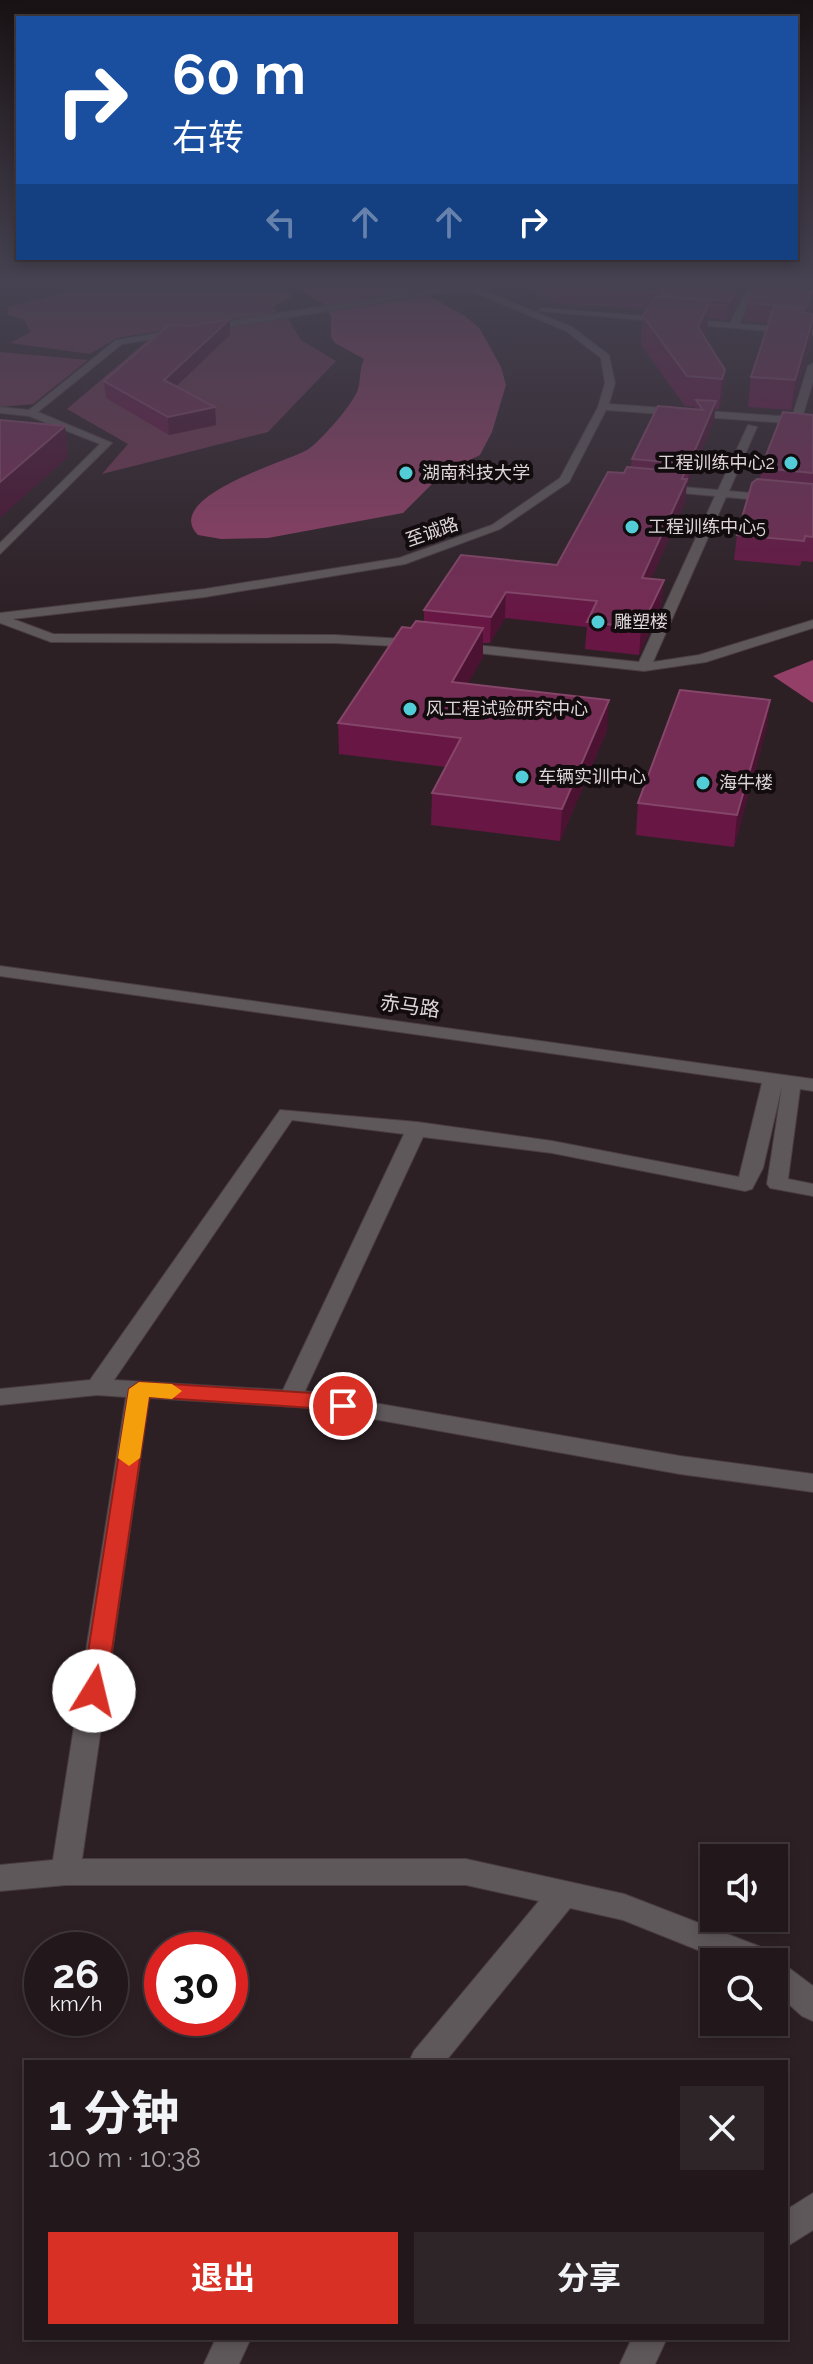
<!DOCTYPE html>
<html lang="zh">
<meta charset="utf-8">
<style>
body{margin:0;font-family:Raleway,"Noto Sans SC",sans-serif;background:#2e2529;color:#f1f3f6;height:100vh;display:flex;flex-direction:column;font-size:30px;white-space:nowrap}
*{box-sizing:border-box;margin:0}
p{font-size:26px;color:#a2a0a3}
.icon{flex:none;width:44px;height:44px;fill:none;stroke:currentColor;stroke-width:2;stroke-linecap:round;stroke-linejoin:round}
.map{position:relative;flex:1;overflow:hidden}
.drawer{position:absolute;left:24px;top:2060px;width:764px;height:280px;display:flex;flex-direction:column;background:#22181c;border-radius:0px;box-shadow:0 4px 12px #0003,0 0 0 2px #3f373b}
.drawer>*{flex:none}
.banner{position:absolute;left:16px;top:16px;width:782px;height:244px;border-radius:0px;box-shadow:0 4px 12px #0003,0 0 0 2px #3f373b;background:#1a4fa0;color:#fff;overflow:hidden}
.controls{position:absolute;left:700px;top:1844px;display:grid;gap:16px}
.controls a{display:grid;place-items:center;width:88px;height:88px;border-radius:0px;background:#22181c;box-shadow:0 4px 12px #0003,0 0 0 2px #3f373b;font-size:40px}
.speed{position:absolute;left:24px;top:1932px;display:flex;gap:16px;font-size:40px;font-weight:700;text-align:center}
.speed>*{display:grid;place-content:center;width:104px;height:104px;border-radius:50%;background:#22181c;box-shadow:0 4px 12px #0003,0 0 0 2px #3f373b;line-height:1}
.speed small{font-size:20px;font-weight:400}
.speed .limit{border:12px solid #d22;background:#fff;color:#111}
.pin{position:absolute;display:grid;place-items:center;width:68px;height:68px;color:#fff;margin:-34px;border:4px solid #fff;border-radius:50%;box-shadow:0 2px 8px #0007}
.me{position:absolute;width:88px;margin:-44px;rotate:9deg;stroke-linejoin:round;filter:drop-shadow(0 0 6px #0008)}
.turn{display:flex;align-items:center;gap:28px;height:168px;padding:0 24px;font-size:36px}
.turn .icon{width:104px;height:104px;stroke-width:2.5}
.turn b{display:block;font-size:56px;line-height:68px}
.lanes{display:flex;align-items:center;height:76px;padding:0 24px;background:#0003;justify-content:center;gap:40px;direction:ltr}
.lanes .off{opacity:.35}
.round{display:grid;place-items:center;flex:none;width:84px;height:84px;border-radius:0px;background:#2e2529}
.headline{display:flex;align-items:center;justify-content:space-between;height:136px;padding:0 24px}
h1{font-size:48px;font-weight:700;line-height:60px}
.button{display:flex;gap:16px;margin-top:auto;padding:16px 24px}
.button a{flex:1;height:92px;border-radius:0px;background:#d93025;color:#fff;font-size:32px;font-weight:700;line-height:92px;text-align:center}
.button a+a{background:#2e2529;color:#f1f3f6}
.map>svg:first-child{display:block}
.green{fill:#703650}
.water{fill:#943f67}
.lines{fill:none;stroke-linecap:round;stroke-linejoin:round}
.minor-casing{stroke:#493d42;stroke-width:2}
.minor{fill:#5f585a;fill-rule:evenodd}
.wall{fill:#681745}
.shaded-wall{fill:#4b1232}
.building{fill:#752c55;stroke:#854669;stroke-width:2}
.route{fill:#d93025;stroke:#8d1f18;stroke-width:2}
.slow{fill:#f59e0b}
.poi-dot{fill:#52ccd6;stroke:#120c0e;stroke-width:3}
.labels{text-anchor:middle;stroke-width:8;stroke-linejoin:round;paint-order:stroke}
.far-poi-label{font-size:18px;fill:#ded5d8;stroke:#120c0e;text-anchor:start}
.far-street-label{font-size:18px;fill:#ded5d8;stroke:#120c0e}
.street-label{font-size:20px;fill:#ded5d8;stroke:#120c0e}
</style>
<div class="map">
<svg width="813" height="2364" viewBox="0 0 813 2364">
<rect width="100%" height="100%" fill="#2d2025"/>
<path class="green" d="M60 284H283L292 297 273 306 276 313 117 338 90 354 10 343 31 332 24 320 8 314V307L66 292Z
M287 317 301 340 336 361 268 432 102 474 128 444 67 409 148 340Z
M0 352 88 360 33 404 0 407Z"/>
<path class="water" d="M304 284H407L465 316 480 329 501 367 506 385 492 432 480 455 442 474 403 513 268 538 221 539 198 535C160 497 291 460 307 450 319 443 355 402 358 389 361 379 359 370 364 359L335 343 331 337V316L322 303 301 290Z
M813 660V703L773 676Z"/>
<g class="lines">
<g class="minor-casing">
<path id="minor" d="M457 284H468L572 327 609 355 615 383 609 404 792 417 808 366 813 363V382L802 418 813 419V425L606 410 569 482 500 529 405 564 205 597 13 619 53 634 335 635 421 640 423 643 416 647 335 643 51 642 0 623V613L205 589 399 558 492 525 560 478 598 407 605 383 601 358 566 331 466 289 122 344 38 412 112 443 0 554V543L100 444 29 416 0 413V407L29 410 116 340Z
M750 284H758L739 324 813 329V335L538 311 542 308 730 323Z
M748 425 757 427 729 491 813 499V505L726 497 653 662 699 655 813 620V628L706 662 644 671 451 650V644L456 643 639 662 715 496 659 491 653 488 659 485 718 490Z
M0 966 813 1079V1091L800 1089 788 1179 813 1184V1196L770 1188 767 1184 782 1086 763 1168 752 1189 745 1191 552 1153 423 1137 305 1391 680 1456 813 1474V1492L680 1474 312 1408 149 1398 82 1859H466L624 1894 774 1952 777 1959 813 1986V2021L802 2016 774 1991V1962H728L623 1920 570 1908 445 2062H409L414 2051 539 1901 466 1885H66L0 1891V1865L53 1860 126 1397 97 1395 0 1405V1389L90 1380 280 1110 417 1122 552 1141 739 1177 762 1083 0 976ZM292 1120 404 1134 283 1390 114 1380Z
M813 2193V2230L786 2247V2210Z
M216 2338H251L239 2364H204Z
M632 2338H667L655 2364H620Z"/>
</g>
<use href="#minor" class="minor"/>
</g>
<path class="wall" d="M519 284H747L728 320 708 318 707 329 704 336 725 370 722 400 719 409H715L714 421 687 484 685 503 651 579 664 580 661 606 639 655 585 649 587 627 505 618 490 643H483V657L467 684 607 730 560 841 431 825 432 793 446 767 339 754 338 723 411 628 424 622V610L557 565 624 473 631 467 632 459 695 409V407L685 406 641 345 643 316 647 309 553 303Z
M813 284 809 313 813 314 811 342 791 410 748 407 751 377 769 323 745 321 746 303Z
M230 335 176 386 215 407 216 425 169 435 106 398 104 381Z
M813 415V562L802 561 800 566 734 560 737 535 760 480 761 468Z
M770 700 766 730 734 847 636 835 638 803Z"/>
<path class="shaded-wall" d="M739 284H747L728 320 730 301Z
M813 288V300L804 325 807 307Z
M710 301 707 329 695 356 698 327Z
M813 318 811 342 791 410 795 380Z
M230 319V335L165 397 164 380Z
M725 370 722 400 719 409 722 379Z
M716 401 714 421 688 484 689 464Z
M215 407 216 425 169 435 168 417Z
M65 426 68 457 0 518V482Z
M685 472 684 487 687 479 685 503 640 604 642 578Z
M664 580 661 606 639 655 641 628Z
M506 592 505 618 490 643 491 617Z
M483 628V657L452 712V682Z
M609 700 607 730 560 841 562 809Z
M770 700 766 730 734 847 737 815Z"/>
<path class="building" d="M552 284H739L730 301 660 296 663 292Z
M754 284H813V288L807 307 746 303Z
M655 297 710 301 698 327 725 370 722 379 687 376 643 316Z
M774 307 804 309 802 313 813 314V318L795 380 751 377Z
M230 319 164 380 215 407 168 417 104 381 170 324 188 326Z
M696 400 716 401 689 464 632 459 658 406 703 410Z
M783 412 813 415V473L761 468Z
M0 420 65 426 0 482Z
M627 467 685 472 682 479H687L642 578 664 580 641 628 587 622 597 601 506 592 491 617 424 610 461 555 557 565 608 472 624 473Z
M757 479 813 484V537L805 536 804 541 737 535 752 483Z
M416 621 483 628 452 682 609 700 562 809 432 793 461 738 338 723 402 627 411 628Z
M680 690 770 700 737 815 638 803Z"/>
<linearGradient id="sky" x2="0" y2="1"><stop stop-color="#191214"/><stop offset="0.46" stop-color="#464251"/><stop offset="1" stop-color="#464251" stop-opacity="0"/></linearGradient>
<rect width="813" height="615" fill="url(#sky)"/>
<path class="route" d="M139 1382 312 1393 350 1401 353 1406 343 1413 312 1408 149 1397 106 1691 102 1698 94 1701 85 1698 82 1691 129 1389Z"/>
<path class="slow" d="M139 1382 172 1384 182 1391 172 1399 149 1397 140 1458 129 1466 118 1458 129 1389Z"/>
<g class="poi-dot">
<circle cx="791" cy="463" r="8"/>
<circle cx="406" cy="473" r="8"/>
<circle cx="632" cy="527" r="8"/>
<circle cx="598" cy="622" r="8"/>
<circle cx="410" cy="709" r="8"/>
<circle cx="522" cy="777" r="8"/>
<circle cx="703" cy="783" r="8"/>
</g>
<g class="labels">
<g class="far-poi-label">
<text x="775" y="469" text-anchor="end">工程训练中心2</text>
<text x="422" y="479">湖南科技大学</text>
<text x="648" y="533">工程训练中心5</text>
<text x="614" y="628">雕塑楼</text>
<text x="426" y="715">风工程试验研究中心</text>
<text x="538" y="783">车辆实训中心</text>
<text x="719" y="789">海牛楼</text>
</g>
<g class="far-street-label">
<text transform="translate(432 532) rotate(-19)" y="6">至诚路</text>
</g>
<g class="street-label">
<text transform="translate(410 1006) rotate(8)" y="7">赤马路</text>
</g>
</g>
</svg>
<div class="controls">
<a><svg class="icon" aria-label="sound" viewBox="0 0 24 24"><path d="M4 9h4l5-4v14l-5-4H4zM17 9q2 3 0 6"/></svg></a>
<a><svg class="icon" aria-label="search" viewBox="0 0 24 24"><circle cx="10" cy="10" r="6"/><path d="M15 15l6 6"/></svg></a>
</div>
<div class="speed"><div>26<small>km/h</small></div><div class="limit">30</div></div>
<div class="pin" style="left:343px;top:1406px;background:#d93025"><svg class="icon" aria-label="arrive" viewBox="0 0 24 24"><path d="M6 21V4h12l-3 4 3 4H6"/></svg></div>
<svg class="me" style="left:94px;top:1691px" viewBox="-20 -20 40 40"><circle r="19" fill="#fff"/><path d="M0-13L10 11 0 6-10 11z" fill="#d93025"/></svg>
<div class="banner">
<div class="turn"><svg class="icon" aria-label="right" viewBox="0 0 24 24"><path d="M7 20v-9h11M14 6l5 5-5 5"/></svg><div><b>60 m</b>右转</div></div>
<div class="lanes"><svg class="icon off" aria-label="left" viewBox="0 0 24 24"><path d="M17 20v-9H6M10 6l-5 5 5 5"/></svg><svg class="icon off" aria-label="ahead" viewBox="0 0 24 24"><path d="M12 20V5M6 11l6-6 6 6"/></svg><svg class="icon off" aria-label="ahead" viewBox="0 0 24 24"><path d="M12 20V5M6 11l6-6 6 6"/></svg><svg class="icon" aria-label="right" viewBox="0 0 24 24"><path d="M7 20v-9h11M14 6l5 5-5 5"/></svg></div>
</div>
<section class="drawer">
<div class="headline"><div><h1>1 分钟</h1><p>100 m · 10:38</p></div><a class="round"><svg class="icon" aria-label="close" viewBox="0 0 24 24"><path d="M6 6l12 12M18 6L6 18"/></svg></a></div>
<div class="button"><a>退出</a><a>分享</a></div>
</section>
</div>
